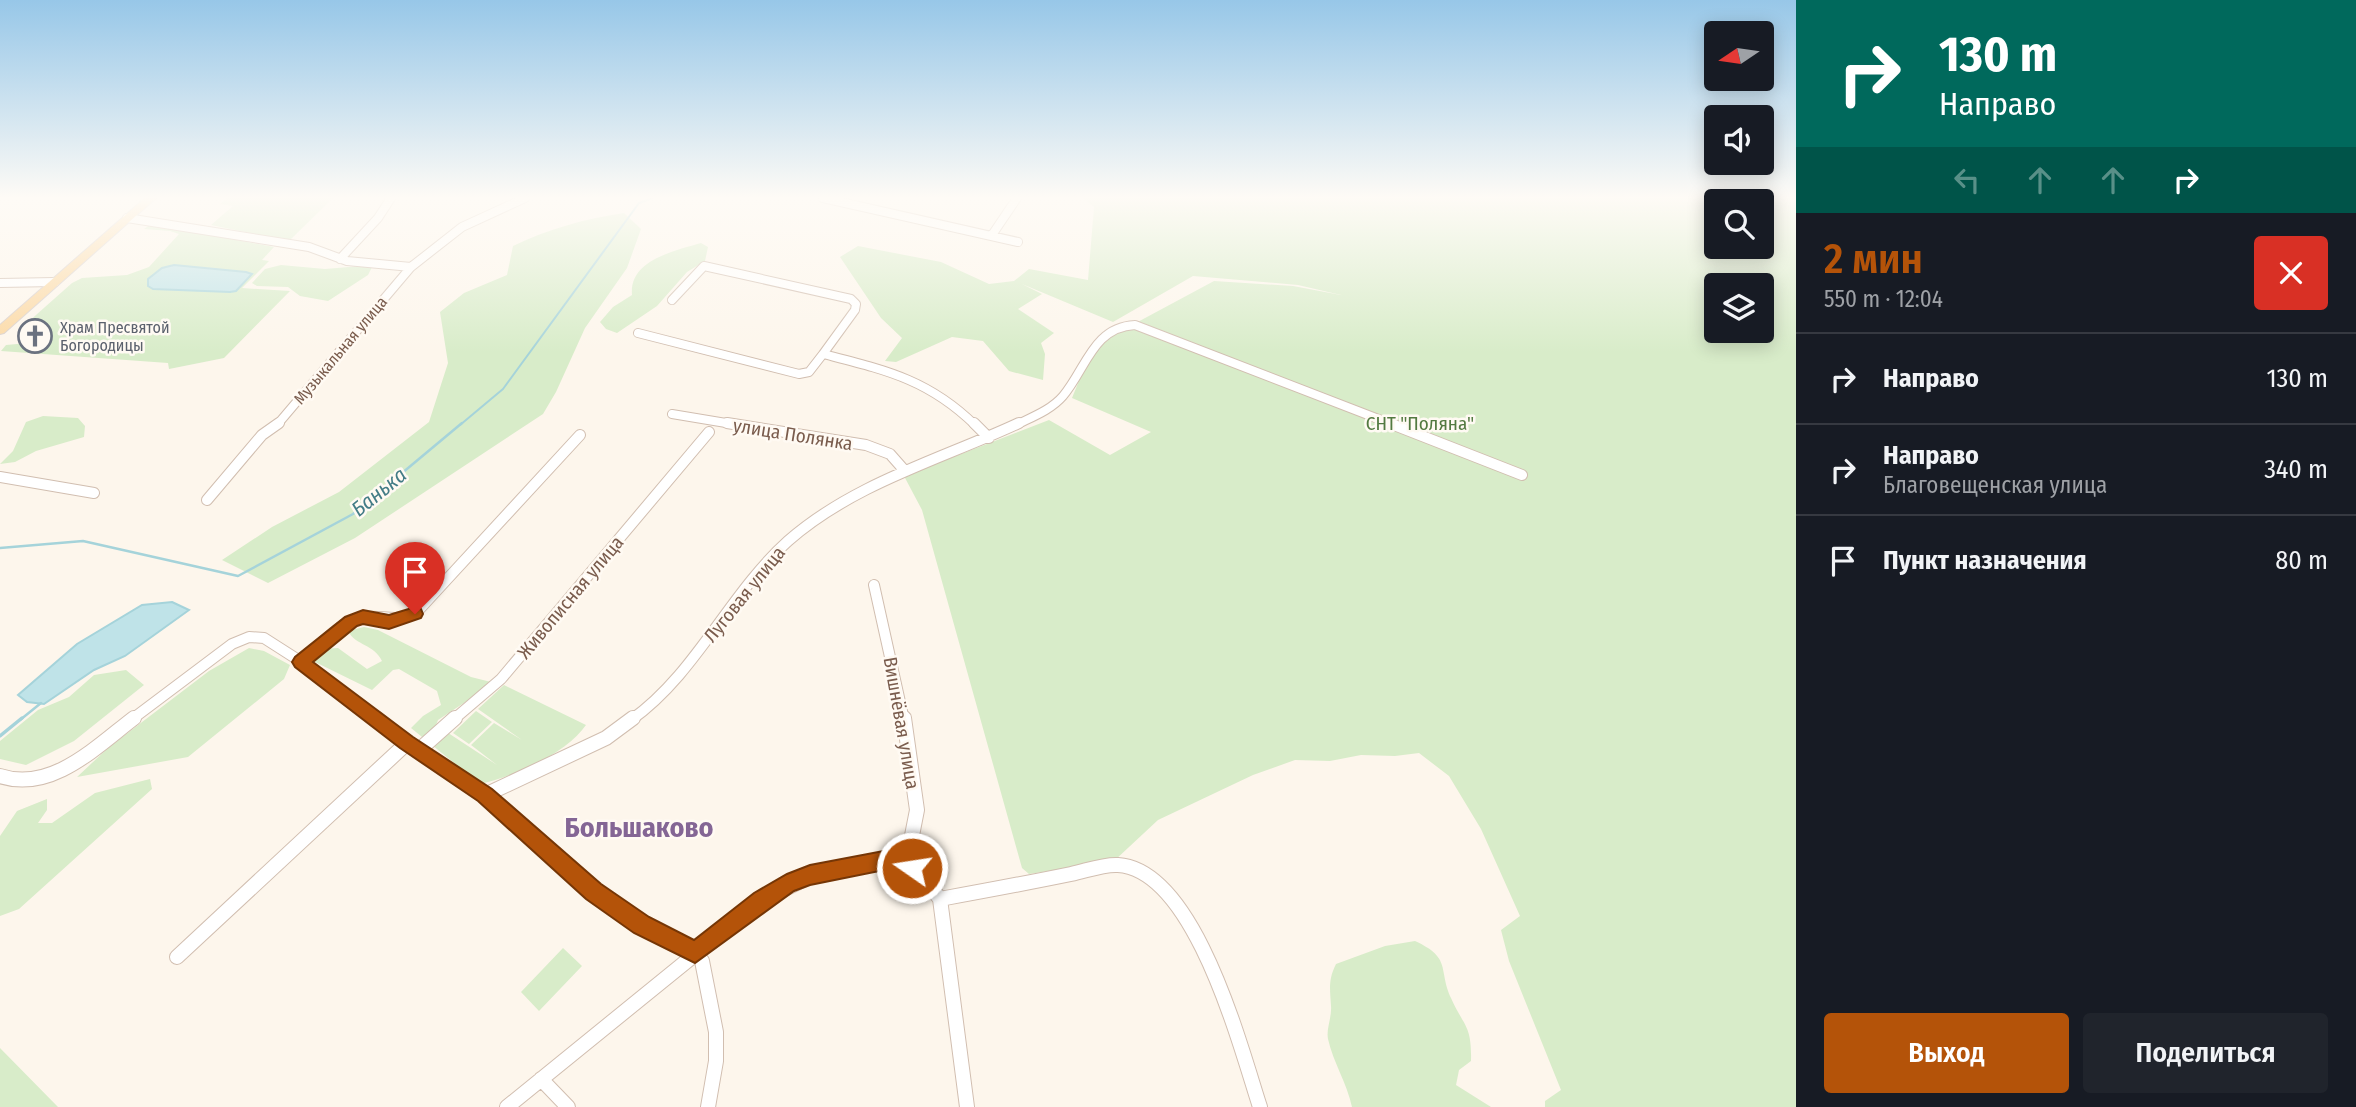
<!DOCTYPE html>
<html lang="ru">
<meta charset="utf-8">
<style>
body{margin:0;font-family:"Fira Sans Condensed",sans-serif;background:#20242c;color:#f1f3f6;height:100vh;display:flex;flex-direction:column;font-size:26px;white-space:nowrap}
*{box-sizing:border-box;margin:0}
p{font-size:23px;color:#9ea1a6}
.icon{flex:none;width:38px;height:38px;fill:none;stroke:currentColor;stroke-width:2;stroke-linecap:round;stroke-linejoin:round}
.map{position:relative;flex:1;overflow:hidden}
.details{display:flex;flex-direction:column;background:#171b24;width:560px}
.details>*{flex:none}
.top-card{background:#00695c;color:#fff;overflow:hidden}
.needle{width:46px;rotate:257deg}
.controls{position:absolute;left:1704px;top:21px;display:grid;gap:14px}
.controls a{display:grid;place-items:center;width:70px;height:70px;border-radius:7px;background:#171b24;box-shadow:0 4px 18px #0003;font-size:35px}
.pin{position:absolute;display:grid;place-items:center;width:60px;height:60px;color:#fff;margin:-72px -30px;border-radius:50% 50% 50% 0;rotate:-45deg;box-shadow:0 0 7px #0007}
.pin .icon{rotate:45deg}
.me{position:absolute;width:77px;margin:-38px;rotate:283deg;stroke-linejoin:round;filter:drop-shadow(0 0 5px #0008)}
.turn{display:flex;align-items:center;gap:24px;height:147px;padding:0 28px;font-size:32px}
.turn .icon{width:91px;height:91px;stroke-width:2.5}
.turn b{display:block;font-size:49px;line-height:60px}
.lanes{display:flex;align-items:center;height:66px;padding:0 28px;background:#0003;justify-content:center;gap:35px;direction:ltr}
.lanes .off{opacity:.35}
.round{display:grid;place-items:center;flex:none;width:74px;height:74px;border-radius:7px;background:#20242c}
.overview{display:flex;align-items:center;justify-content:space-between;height:119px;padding:0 28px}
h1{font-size:42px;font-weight:600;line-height:52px;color:#b45309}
.primary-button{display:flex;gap:14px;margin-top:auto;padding:14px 28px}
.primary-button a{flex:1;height:80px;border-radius:7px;background:#b45309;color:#fff;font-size:28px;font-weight:600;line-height:80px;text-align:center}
.primary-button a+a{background:#20242c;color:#f1f3f6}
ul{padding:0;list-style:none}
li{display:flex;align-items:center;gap:21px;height:91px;padding:0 28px;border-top:2px solid #363941}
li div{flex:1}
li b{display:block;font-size:26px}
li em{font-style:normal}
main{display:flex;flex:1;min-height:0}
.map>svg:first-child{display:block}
.green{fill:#d8ecc9;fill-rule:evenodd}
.water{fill:#bfe3e8;stroke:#a5d3da;stroke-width:2}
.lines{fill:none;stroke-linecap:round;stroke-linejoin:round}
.stream-far2{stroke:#a5d3da;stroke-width:2}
.stream-far1{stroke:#a5d3da;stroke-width:2.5}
.stream{stroke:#a5d3da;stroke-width:3.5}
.minor-far2-casing{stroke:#d1beb0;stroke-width:10}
.minor-far1-casing{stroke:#d1beb0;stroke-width:12}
.minor-casing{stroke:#d1beb0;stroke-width:16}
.major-casing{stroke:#dad1cd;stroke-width:2}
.minor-far2{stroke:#fff;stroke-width:8}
.minor-far1{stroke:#fff;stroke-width:10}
.minor{stroke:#fff;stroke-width:14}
.major{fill:#fbd9a5;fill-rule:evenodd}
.route{fill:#b45309;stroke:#753606;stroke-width:2}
.labels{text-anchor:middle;stroke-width:5;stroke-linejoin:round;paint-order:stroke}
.far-worship-label{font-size:16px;fill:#5b616d;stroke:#fffaf3;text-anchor:start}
.far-street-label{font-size:16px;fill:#7a5c4d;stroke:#fffaf3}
.park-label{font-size:19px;fill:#537a41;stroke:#fffaf3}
.street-label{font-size:19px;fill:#7a5c4d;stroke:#fffaf3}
.water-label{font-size:21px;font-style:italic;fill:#437c86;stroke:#fffaf3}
.near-quarter-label{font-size:28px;font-weight:bold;fill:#846695;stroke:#fffaf3}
</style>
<main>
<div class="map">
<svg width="1796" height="1107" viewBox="0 0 1796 1107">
<rect width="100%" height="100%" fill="#fdf6ec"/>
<path class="green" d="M227 198H333L289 241 211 225 233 206 220 204Z
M1083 198H1796V1107H1545V1101L1561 1090 1509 961 1501 930 1520 916 1481 829 1449 776 1419 753 1395 756 1361 755 1330 761 1295 760 1253 775 1158 820 1114 861 1029 874 1022 868 922 510 904 476 1049 420 1110 455 1151 432 1072 398 1089 356 1106 339 1214 281 1293 286 1341 295 1298 285 1193 276 1113 322 1022 284 1042 294 1018 309 1054 333 1041 343 1045 354 1043 380 1009 371 983 341 952 337 896 362 885 361 902 338 881 318 840 257 858 246 941 262 989 284 1014 281 1029 269 1088 280 1094 207ZM1717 201H1762V247H1717ZM1717 285H1762V331H1717Z
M624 213 641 229 627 268 585 328 556 392 543 414 355 538 268 583 222 560 272 527 339 492 429 422 448 363 440 312 464 293 507 275 513 246C548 229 584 219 624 213Z
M151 224 274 247 262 260 269 261 242 288 290 291 224 358 169 369 168 363 1 351 6 345 39 342 50 330 27 323 72 283 82 278 127 275 149 267 179 234 170 231 144 229ZM174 265 246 272 252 274 236 291Z
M701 243 708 247 705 261 687 272 657 306 617 333 606 329 600 322 613 307 632 295C629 260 674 251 701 243Z
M281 265 325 269 373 265 368 275 328 301 300 296 288 287 257 286 252 283 265 269Z
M43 416 78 418 85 426 84 437 36 451 15 462 0 464 13 451 26 422Z
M364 627 378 630 471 677 491 682 476 695 438 720 436 725 497 765 471 745 494 723 522 740 478 709 504 685 586 725C566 754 513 777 480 784L411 728 423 716 441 705 437 691 399 669 393 670 372 690 311 660 322 649 338 648 367 669 382 661C374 644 356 646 348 631Z
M249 648 264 651 290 665 284 679 188 757 77 777 108 748 209 671Z
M126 670 144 685 74 741 26 765 0 759V741L38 710 69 697 94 675Z
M476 711 492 722 469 744 453 733Z
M150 779 152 789 19 909 0 916V836L17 811 47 799V810L38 823H52L95 793Z
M1415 941C1452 958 1438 969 1451 998 1464 1027 1472 1025 1471 1061L1459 1070 1456 1085 1491 1107H1352C1347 1083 1333 1062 1328 1039 1326 1029 1332 1017 1331 1006 1330 989 1328 980 1336 964L1385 946Z
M563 948 582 966 539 1011 521 992Z
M0 1048 58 1107H0Z"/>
<path class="water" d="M174 265 246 272 252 274 236 291 230 292 153 289 148 286V279L162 268Z
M172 602 189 610 125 656 94 670 44 704 27 702 18 695 77 644 142 605Z"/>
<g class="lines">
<path class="stream-far2" d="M460 425 503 389 639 203 653 198"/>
<path class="stream-far1" d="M0 548 83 541 238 576 353 514 462 423
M20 720 41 703"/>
<path class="stream" d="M0 736 22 718"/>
<g class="minor-far2-casing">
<path id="minor-far2" d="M823 198 1018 242
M127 218 309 247 347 261 411 267
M992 235 1017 198
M340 259 378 218 391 198
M0 283 55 282
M672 300 704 266 851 299 856 304 855 310 823 354C885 370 928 379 975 425
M638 333 799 374 809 372 823 354
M672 414 738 425
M277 425 411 267 462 227 525 198
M1016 425C1032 417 1051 410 1063 396 1086 369 1093 327 1135 325L1394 425"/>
</g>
<g class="minor-far1-casing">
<path id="minor-far1" d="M727 423 866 445 890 454 905 471
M974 423 989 438
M1389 423 1522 475
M0 477 94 493
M207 500 262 435 279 423
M874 585 904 720
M301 662C319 647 341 619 365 617 385 615 394 622 415 614L580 435
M131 720 232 644 249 637 264 638 314 670 378 720
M453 720 501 679 709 432
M631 720C696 674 729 594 788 541 854 483 942 459 1019 423"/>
</g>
<g class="minor-casing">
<path id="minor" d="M376 718 407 743 485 795 617 909C639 924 689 944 702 961L716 1032V1061L708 1107
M904 718 917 810 907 861
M418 751 455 718
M0 776C51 793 96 747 134 718
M485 795 606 738 633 718
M940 899C984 891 1027 883 1071 874 1086 871 1103 864 1118 865 1195 870 1240 1046 1260 1107
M177 957 407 743
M541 1079 568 1107
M507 1107 762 900 809 877 894 858 921 874 940 899 967 1107"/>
</g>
<g class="major-casing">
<path id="major" d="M145 198H156L4 333 0 334V325Z"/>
</g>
<use href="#minor-far2" class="minor-far2"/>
<use href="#minor-far1" class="minor-far1"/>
<use href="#minor" class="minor"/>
<use href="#major" class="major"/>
</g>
<linearGradient id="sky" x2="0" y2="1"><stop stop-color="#97c7e8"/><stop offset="0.56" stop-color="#fefbf6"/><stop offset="1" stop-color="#fefbf6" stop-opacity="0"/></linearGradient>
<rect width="1796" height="353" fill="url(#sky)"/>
<path class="route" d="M415 607 421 609 423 614 421 618 389 629 363 624 357 626 313 662 413 737 492 789 601 884 649 917 694 940 754 893 787 874 810 865 894 849 914 854 923 868 920 875 912 878 894 868 810 885 794 891 695 963 634 933 586 899 478 801 400 748 295 667 292 662 295 657 345 617 363 610 389 615Z"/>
<defs>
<g id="church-ring" transform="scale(1.75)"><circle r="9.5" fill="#fffaf3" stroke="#6b7280" stroke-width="1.5"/><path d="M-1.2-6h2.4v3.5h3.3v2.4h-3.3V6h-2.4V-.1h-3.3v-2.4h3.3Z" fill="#6b7280"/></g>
</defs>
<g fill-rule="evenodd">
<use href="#church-ring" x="35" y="336"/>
</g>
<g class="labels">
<g class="far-worship-label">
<text x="60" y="333">Храм Пресвятой<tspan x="60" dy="18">Богородицы</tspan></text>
</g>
<g class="far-street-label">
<text transform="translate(340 350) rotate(-50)" y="6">Музыкальная улица</text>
</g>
<g class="park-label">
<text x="1420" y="430">СНТ "Поляна"</text>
</g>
<g class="street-label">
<text transform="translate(793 434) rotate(9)" y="7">улица Полянка</text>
<text transform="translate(744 594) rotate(-51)" y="7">Луговая улица</text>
<text transform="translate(570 597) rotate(-50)" y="7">Живописная улица</text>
<text transform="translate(902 723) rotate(80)" y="7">Вишнёвая улица</text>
</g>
<g class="water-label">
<text transform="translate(379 492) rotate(-39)" y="7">Банька</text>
</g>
<g class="near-quarter-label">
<text x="639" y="837">Большаково</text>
</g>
</g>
</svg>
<div class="controls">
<a><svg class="needle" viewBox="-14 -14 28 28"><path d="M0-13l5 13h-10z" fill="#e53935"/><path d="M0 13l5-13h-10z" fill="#9ea1a6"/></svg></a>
<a><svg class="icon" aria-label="sound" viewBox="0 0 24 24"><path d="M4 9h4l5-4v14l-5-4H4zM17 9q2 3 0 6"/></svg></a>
<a><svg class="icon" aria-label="search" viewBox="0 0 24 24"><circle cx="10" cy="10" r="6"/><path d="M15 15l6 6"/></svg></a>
<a><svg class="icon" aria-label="layers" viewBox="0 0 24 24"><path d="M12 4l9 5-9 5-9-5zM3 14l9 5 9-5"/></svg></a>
</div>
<div class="pin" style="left:415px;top:614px;background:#d93025"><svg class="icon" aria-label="arrive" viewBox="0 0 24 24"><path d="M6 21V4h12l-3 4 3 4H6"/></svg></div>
<svg class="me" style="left:912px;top:868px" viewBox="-20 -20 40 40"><circle r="17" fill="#b45309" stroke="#fff" stroke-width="3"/><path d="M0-11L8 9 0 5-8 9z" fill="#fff"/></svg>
</div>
<section class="details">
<div class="top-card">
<div class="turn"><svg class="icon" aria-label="right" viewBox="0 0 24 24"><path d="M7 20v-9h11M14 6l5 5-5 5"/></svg><div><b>130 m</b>Направо</div></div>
<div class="lanes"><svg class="icon off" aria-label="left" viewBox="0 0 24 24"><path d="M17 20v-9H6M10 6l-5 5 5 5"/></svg><svg class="icon off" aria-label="ahead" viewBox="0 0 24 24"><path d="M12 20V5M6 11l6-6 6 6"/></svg><svg class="icon off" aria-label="ahead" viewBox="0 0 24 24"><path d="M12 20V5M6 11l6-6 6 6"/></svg><svg class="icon" aria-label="right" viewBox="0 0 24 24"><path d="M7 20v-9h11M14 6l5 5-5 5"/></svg></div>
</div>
<div class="overview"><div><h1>2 мин</h1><p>550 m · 12:04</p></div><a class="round" style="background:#d93025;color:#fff"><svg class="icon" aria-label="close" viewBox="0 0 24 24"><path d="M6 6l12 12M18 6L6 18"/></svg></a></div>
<ul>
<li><svg class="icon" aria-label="right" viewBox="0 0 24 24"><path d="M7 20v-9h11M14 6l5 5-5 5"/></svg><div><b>Направо</b></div><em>130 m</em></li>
<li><svg class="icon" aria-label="right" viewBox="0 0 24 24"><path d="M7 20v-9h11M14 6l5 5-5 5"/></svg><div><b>Направо</b><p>Благовещенская улица</p></div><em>340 m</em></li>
<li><svg class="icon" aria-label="arrive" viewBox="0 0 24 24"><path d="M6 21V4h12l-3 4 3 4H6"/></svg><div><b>Пункт назначения</b></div><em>80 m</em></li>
</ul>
<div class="primary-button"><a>Выход</a><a>Поделиться</a></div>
</section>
</main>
